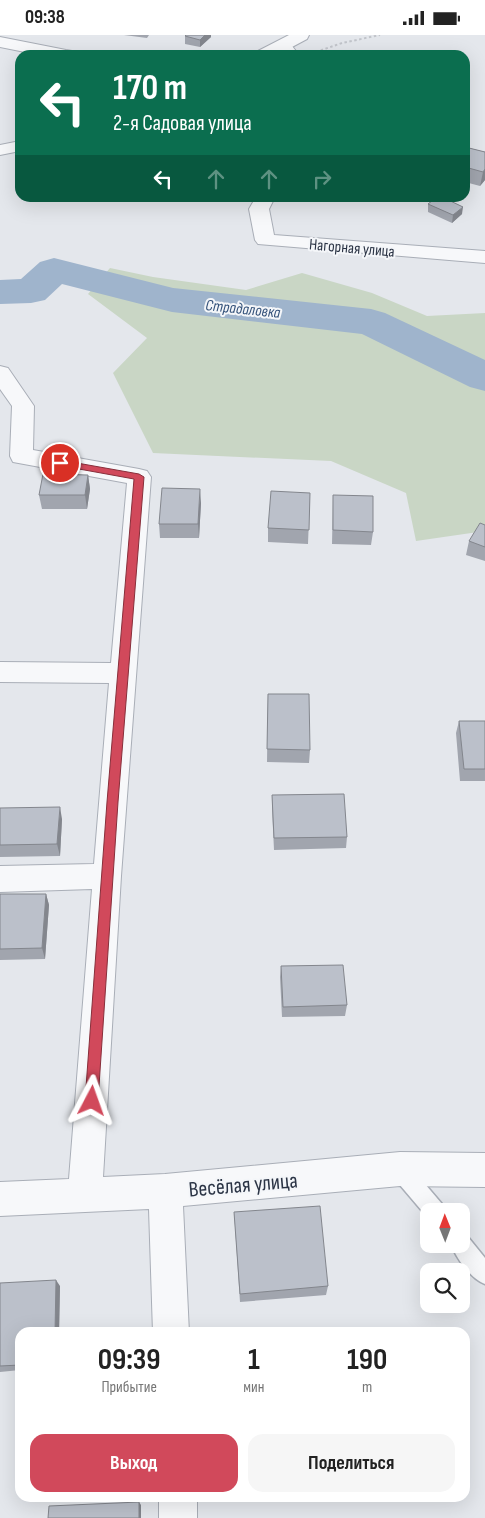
<!DOCTYPE html>
<html lang="ru">
<meta charset="utf-8">
<style>
body{margin:0;font-family:"Sofia Sans Condensed",sans-serif;background:#f6f6f6;color:#222;height:100vh;display:flex;flex-direction:column;font-size:19px;white-space:nowrap}
*{box-sizing:border-box;margin:0}
p{font-size:16px;color:#767676}
.icon{flex:none;width:28px;height:28px;fill:none;stroke:currentColor;stroke-width:2;stroke-linecap:round;stroke-linejoin:round}
.map{position:relative;flex:1;overflow:hidden}
.panel{position:absolute;left:15px;top:1292px;width:455px;height:175px;display:flex;flex-direction:column;background:#fff;border-radius:15px;box-shadow:0 5px 20px #0002}
.panel>*{flex:none}
.top-card{position:absolute;left:15px;top:15px;width:455px;height:152px;border-radius:15px;box-shadow:0 5px 20px #0002;background:#0b6e4f;color:#fff;overflow:hidden}
.needle{width:32px;rotate:359deg}
.controls{position:absolute;left:420px;top:1168px;display:grid;gap:10px}
.controls a{display:grid;place-items:center;width:50px;height:50px;border-radius:10px;background:#fff;box-shadow:0 5px 20px #0002;font-size:25px}
.pin{position:absolute;display:grid;place-items:center;width:42px;height:42px;color:#fff;margin:-21px;border:2px solid #fff;border-radius:50%;box-shadow:0 1px 5px #0007}
.me{position:absolute;width:55px;margin:-28px;rotate:4deg;stroke-linejoin:round;filter:drop-shadow(0 0 4px #0008)}
.turn{display:flex;align-items:center;gap:18px;height:105px;padding:0 15px;font-size:22px}
.turn .icon{width:65px;height:65px;stroke-width:2.5}
.turn b{display:block;font-size:35px;line-height:42px}
.lanes{display:flex;align-items:center;height:48px;padding:0 15px;background:#0003;justify-content:center;gap:25px;direction:ltr}
.lanes .off{opacity:.35}
.eta{display:flex;justify-content:space-evenly;align-items:center;height:85px;text-align:center}
.eta b{font-size:30px;font-weight:700;line-height:35px}
.primary-button{display:flex;gap:10px;margin-top:auto;padding:10px 15px}
.primary-button a{flex:1;height:58px;border-radius:15px;background:#d1495b;color:#fff;font-size:20px;font-weight:700;line-height:58px;text-align:center}
.primary-button a+a{background:#f6f6f6;color:#222}
.status{display:flex;justify-content:space-between;align-items:center;height:35px;padding:0 25px;background:#fff;direction:ltr}
.status svg{height:14px;fill:currentColor}
.map>svg:first-child{display:block}
.green{fill:#c9d6c5}
.lines{fill:none;stroke-linecap:round;stroke-linejoin:round}
.river{fill:#9fb4cc;fill-rule:evenodd}
.service-casing{stroke:#a9aeb7;stroke-width:3}
.minor-casing{stroke:#a9aeb7;stroke-width:2}
.tertiary-casing{stroke:#a9aeb7;stroke-width:2}
.path{stroke:#c2c5cb;stroke-width:2;stroke-dasharray:2.5 2.5;stroke-linecap:butt}
.service{fill:#f7f8fa;fill-rule:evenodd}
.minor{fill:#f7f8fa;fill-rule:evenodd}
.tertiary{fill:#f7f8fa;fill-rule:evenodd}
.wall{fill:#a1a5ae}
.shaded-wall{fill:#83868d}
.building{fill:#bbc0ca;stroke:#83868d}
.route{fill:#d1495b;stroke:#882f3b}
.labels{text-anchor:middle;stroke-width:4;stroke-linejoin:round;paint-order:stroke}
.far-street-label{font-size:16px;fill:#2b3445;stroke:#f4f6f9}
.far-water-label{font-size:16px;font-style:italic;fill:#34527a;stroke:#f4f6f9}
.near-street-label{font-size:22px;fill:#2b3445;stroke:#f4f6f9}
</style>
<div class="status"><b>09:38</b><svg viewBox="0 0 49 12"><path d="M0 12V9h3v3zM5 12V6h3v6zM10 12V3h3v9zM15 12V0h3v12zM26 1h20v11H26zM47 4h2v5h-2z"/></svg></div>
<div class="map">
<svg width="485" height="1483" viewBox="0 0 485 1483">
<rect width="100%" height="100%" fill="#e4e7ec"/>
<path class="green" d="M110 233 153 242 246 255 302 238 372 258 427 281 485 278V496L416 506 406 458 331 426 153 418 113 338 147 303 88 259Z"/>
<g class="lines">
<path class="river" d="M54 223 173 253 371 274 385 278 485 325V356L470 352 362 299 172 277 62 249 45 265 31 268 0 269V245L21 244 40 227Z"/>
<g class="service-casing">
<path id="service" d="M401 1126 408 1129 442 1169 445 1176H429L428 1183 394 1143 391 1136 394 1129Z
M461 1199 468 1202 485 1223V1249C471 1244 456 1223 451 1209H461Z"/>
</g>
<g class="minor-casing">
<path id="minor" d="M0 2 66 15 72 16 74 20H40L0 12Z
M283 6 289 7 299 20H282L275 11 277 7Z
M256 162H275L269 174 274 200 485 216V228L258 209 255 205 249 174Z
M0 331 8 333 34 371 33 415 139 434 147 436 151 442 121 841 103 1142 165 1139 400 1117 485 1118V1152L400 1151 183 1171 189 1298H153L149 1174 0 1181V1147L69 1144 92 854 0 857V831L94 829 109 648 0 647V627L111 628 127 448 13 427 10 421 12 371 0 354Z
M159 1462H197V1483H159Z"/>
</g>
<g class="tertiary-casing">
<path id="tertiary" d="M289 0H309L307 4 277 20H256L258 16Z
M20 106V116L0 120V110Z"/>
</g>
<path class="path" d="M316 17 342 8 380 0"/>
<use href="#service" class="service"/>
<use href="#minor" class="minor"/>
<use href="#tertiary" class="tertiary"/>
</g>
<path class="wall" d="M124 0H149L147 3Z
M186 0H211V2L200 12 185 9V1Z
M465 112 485 117V145L480 151 465 147Z
M37 162H61L58 167 37 164Z
M178 162H195L194 166 178 164Z
M428 169 462 179 452 188 428 177Z
M88 440 90 454 87 474H42L39 460Z
M310 458 308 509 268 507V493Z
M333 460 373 497 371 510 332 509Z
M201 468 199 503H160L159 489Z
M485 490V526L466 520 469 506Z
M268 659 310 715 309 728 267 727Z
M459 686H485V746H460L456 698Z
M272 760 347 802 346 813 274 815 272 773Z
M0 773 62 784 60 821 0 822Z
M0 859H46L49 870 45 924 0 925Z
M281 931 347 970 345 981 282 982 280 942Z
M234 1177 328 1251 326 1260 240 1267Z
M0 1248 60 1251 59 1298H20V1335L0 1337Z"/>
<path class="shaded-wall" d="M205 0H211V2L200 12V5Z
M485 134V145L480 151 483 137Z
M57 162H61L58 167Z
M463 172 462 179 452 188 453 180Z
M88 440 90 454 87 474 85 460Z
M200 454 201 468 199 503 198 489Z
M60 772 62 784 60 821 57 809Z
M46 859 49 870 45 924 42 913Z
M56 1245 60 1251 59 1298H55Z
M139 1467 141 1470V1483H139Z"/>
<path class="building" d="M186 0H205L200 5 185 1Z
M465 112 485 117V134L483 137 465 132Z
M437 162H442L463 172 453 180 428 169Z
M43 439 88 440 85 460H39Z
M162 453 200 454 198 489H159Z
M271 456 310 458 309 495 268 493Z
M333 460 373 461V497L333 495Z
M480 488 485 490V512L469 506Z
M268 659H309L310 715 267 714Z
M459 686H485V734H464Z
M344 759 347 802 274 803 272 760Z
M60 772 57 809 0 810V773Z
M0 859H46L42 913 0 914Z
M343 930 347 970 283 972 281 931Z
M320 1171 328 1251 240 1259 234 1177Z
M56 1245 55 1298H20V1330L0 1331V1248Z
M139 1467V1483H48L49 1471Z"/>
<path class="route" d="M60 425 139 439 144 442 118 767 98 1066 96 1071 92 1073 87 1071 85 1066 107 767 134 444 57 430 56 428Z"/>
<g class="labels">
<g class="far-street-label">
<text transform="translate(352 212) rotate(5)" y="6">Нагорная улица</text>
</g>
<g class="far-water-label">
<text transform="translate(243 273) rotate(6)" y="6">Страдаловка</text>
</g>
<g class="near-street-label">
<text transform="translate(243 1149) rotate(-5)" y="8">Весёлая улица</text>
</g>
</g>
</svg>
<div class="controls">
<a><svg class="needle" viewBox="-14 -14 28 28"><path d="M0-13l5 13h-10z" fill="#e53935"/><path d="M0 13l5-13h-10z" fill="#767676"/></svg></a>
<a><svg class="icon" aria-label="search" viewBox="0 0 24 24"><circle cx="10" cy="10" r="6"/><path d="M15 15l6 6"/></svg></a>
</div>
<div class="pin" style="left:60px;top:428px;background:#d93025"><svg class="icon" aria-label="arrive" viewBox="0 0 24 24"><path d="M6 21V4h12l-3 4 3 4H6"/></svg></div>
<svg class="me" style="left:92px;top:1066px" viewBox="-20 -20 40 40"><path d="M0-17L14 15 0 8-14 15z" fill="#d1495b" stroke="#fff" stroke-width="4"/></svg>
<div class="top-card">
<div class="turn"><svg class="icon" aria-label="left" viewBox="0 0 24 24"><path d="M17 20v-9H6M10 6l-5 5 5 5"/></svg><div><b>170 m</b>2-я Садовая улица</div></div>
<div class="lanes"><svg class="icon" aria-label="left" viewBox="0 0 24 24"><path d="M17 20v-9H6M10 6l-5 5 5 5"/></svg><svg class="icon off" aria-label="ahead" viewBox="0 0 24 24"><path d="M12 20V5M6 11l6-6 6 6"/></svg><svg class="icon off" aria-label="ahead" viewBox="0 0 24 24"><path d="M12 20V5M6 11l6-6 6 6"/></svg><svg class="icon off" aria-label="right" viewBox="0 0 24 24"><path d="M7 20v-9h11M14 6l5 5-5 5"/></svg></div>
</div>
<section class="panel">
<div class="eta">
<div><b>09:39</b><p>Прибытие</p></div>
<div><b>1</b><p>мин</p></div>
<div><b>190</b><p>m</p></div>
</div>
<div class="primary-button"><a>Выход</a><a>Поделиться</a></div>
</section>
</div>
